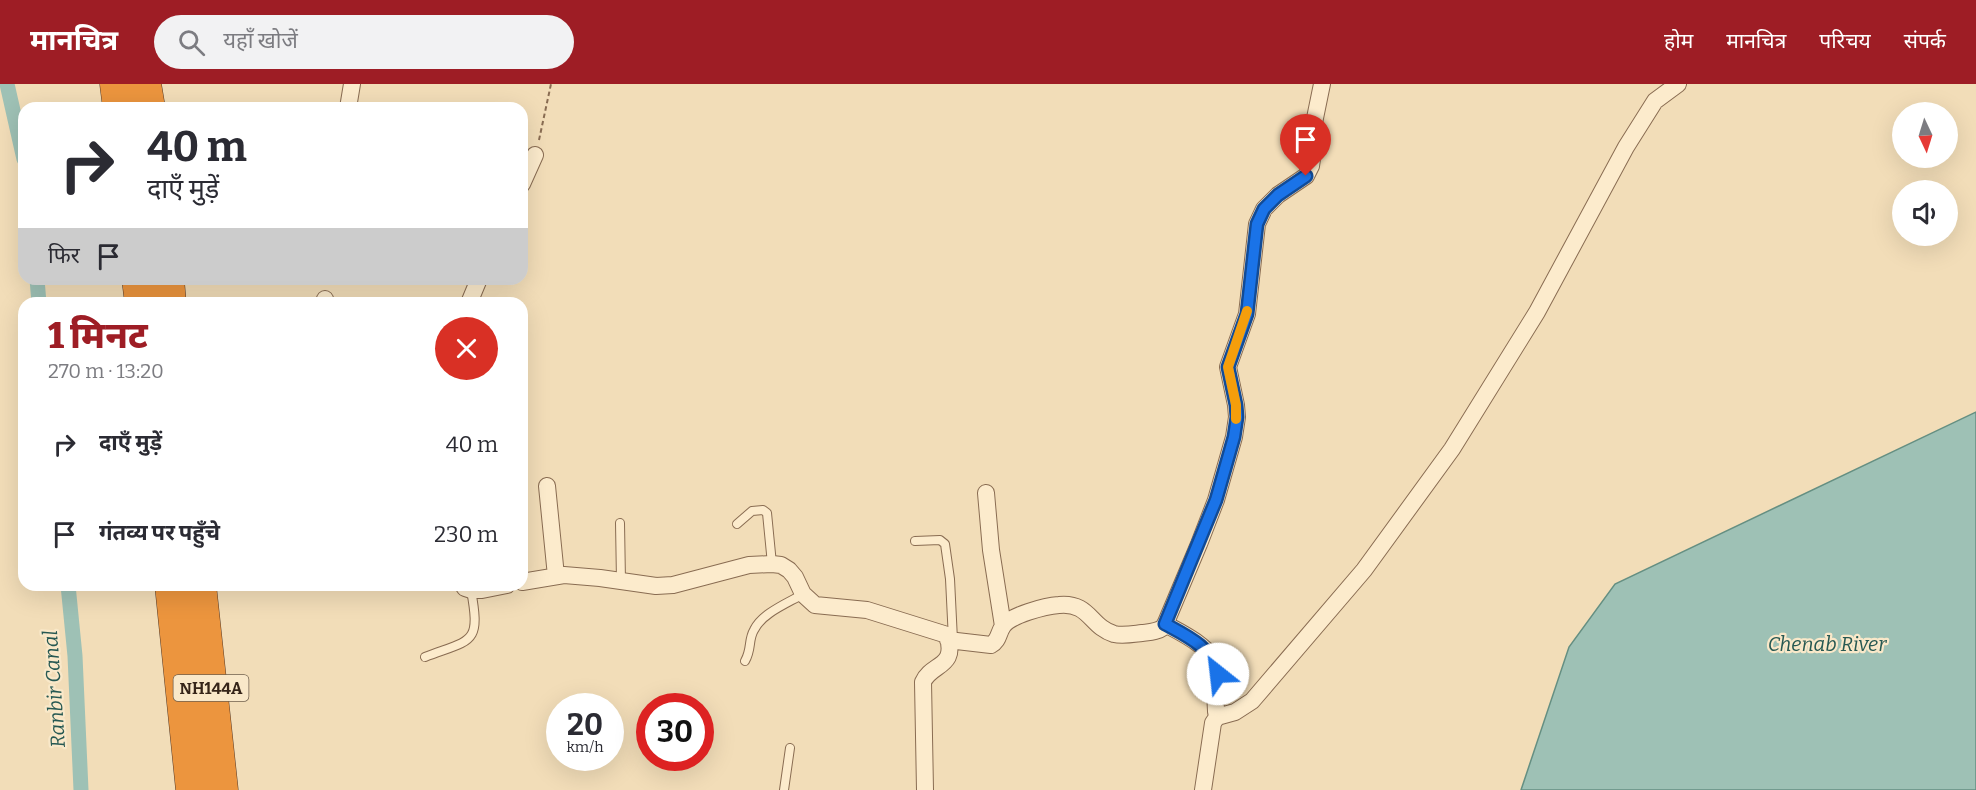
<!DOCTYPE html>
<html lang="hi">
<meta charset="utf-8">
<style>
body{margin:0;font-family:Bitter,"Noto Sans Devanagari",serif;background:#f2f2f3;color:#2b2b33;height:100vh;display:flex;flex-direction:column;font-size:22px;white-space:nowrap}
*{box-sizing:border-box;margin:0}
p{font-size:20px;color:#7c7c81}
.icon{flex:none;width:33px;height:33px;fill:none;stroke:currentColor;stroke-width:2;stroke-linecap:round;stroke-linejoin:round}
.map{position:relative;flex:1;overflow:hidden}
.side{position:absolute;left:18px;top:213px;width:510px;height:294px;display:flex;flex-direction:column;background:#fff;border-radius:18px;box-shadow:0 6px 24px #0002}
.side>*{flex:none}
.guide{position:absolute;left:18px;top:18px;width:510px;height:183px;border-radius:18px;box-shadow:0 6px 24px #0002;background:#fff;color:#2b2b33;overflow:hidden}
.needle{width:39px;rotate:176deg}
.controls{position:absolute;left:1892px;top:18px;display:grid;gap:12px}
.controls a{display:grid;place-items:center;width:66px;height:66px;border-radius:50%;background:#fff;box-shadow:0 6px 24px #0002;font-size:30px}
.speed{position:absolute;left:546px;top:609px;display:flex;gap:12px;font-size:30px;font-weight:700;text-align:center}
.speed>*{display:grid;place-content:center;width:78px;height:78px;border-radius:50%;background:#fff;box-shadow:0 6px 24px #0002;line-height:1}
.speed small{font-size:15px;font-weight:400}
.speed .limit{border:9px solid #d22;background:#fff;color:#111}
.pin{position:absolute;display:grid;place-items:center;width:51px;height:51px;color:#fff;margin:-62px -26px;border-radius:50% 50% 50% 0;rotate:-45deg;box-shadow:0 0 6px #0007}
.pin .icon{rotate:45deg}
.me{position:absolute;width:66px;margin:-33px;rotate:331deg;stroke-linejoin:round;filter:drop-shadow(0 0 4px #0008)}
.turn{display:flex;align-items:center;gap:21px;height:126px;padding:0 30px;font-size:27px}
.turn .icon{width:78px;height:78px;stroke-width:2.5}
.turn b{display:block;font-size:42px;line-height:51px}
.then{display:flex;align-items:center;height:57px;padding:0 30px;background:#0003;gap:12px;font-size:22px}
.round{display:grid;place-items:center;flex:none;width:63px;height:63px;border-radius:32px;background:#f2f2f3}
.summary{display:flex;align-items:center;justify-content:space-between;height:102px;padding:0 30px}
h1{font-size:36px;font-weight:800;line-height:45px;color:#9e1d25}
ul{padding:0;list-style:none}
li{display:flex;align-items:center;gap:18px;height:90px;padding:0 30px}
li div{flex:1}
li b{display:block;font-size:22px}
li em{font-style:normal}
header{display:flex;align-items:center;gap:36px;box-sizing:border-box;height:84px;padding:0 30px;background:#9e1d25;color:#fff}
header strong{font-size:28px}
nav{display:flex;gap:33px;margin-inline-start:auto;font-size:21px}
.search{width:420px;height:54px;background:#f2f2f3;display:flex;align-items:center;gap:15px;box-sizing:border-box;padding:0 21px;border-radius:33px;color:#7c7c81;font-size:22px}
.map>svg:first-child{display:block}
.water{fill:#9ec1b5;stroke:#658f82;stroke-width:1.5}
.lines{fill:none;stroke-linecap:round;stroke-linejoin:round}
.canal{stroke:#9ec1b5;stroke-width:15}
.lane-casing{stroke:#896c52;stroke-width:10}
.street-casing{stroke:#896c52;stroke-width:18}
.highway-casing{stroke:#563a27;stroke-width:33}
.path{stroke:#896c52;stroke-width:2;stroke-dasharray:4.5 3;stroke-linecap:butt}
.lane{stroke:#fcebcc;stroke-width:8}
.street{stroke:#fcebcc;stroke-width:16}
.highway{stroke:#ec953e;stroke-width:32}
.route-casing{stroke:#114b97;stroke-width:15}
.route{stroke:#1a73e8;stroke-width:10}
.slow{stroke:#f59e0b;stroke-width:10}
.labels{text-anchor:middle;stroke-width:4.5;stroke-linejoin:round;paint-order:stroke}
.shield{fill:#f9e8c9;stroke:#70604e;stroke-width:1.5}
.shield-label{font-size:16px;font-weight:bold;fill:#362519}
.water-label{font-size:20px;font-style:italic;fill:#265852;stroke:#f9e8c9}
</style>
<header>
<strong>मानचित्र</strong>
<div class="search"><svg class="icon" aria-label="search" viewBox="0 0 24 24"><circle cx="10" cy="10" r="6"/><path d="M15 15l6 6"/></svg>यहाँ खोजें</div>
<nav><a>होम</a><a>मानचित्र</a><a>परिचय</a><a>संपर्क</a></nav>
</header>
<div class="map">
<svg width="1976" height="706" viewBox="0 0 1976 706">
<rect width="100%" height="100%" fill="#f2ddb8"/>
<path class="water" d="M1976 328V706H1521L1569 563 1615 500Z"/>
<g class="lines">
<path class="canal" d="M7 0 24 75
M37 195 39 219
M68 501 75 572 81 706"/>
<g class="lane-casing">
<path id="lane" d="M620 439 621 497
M737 440 752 427 763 426 767 429 772 480
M915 457 940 456 945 460 950 495 953 556
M425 573C472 555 481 561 471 506
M745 577C752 565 748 556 754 546 762 529 788 519 803 510
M784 706 790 664"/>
</g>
<g class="street-casing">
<path id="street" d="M348 24 352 0
M522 100 535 71
M325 215V219
M469 219 479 195
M547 402 556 492
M986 409 991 466 1003 542
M522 498 564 491 600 494 656 502 673 501 749 481 772 480 781 481 789 486 795 493 803 510 815 521 867 526 947 551C958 584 931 579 923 598L925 706
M463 501 465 504 471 506H482L507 501
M1165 540C1184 550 1218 566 1218 590 1218 605 1213 618 1217 633
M948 556 991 561C999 557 998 549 1003 542 1011 531 1045 522 1059 521 1090 518 1090 543 1114 550 1123 552 1133 550 1142 549 1150 548 1157 548 1164 543L1199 460 1216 416 1234 353 1237 333 1236 321 1228 283 1247 230 1257 140 1264 125 1278 111 1306 92 1311 82 1314 61V39L1322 0
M1203 706 1213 639 1217 633 1235 628 1252 617 1364 486 1452 365 1537 228 1626 63 1655 17 1678 0"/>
</g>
<g class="highway-casing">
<path id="highway" d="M116 0 119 24
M145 0 149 24
M138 195 141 219
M168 195 170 219
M171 501 192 706
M200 501 222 706"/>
</g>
<path class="path" d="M539 56 551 0"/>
<use href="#lane" class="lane"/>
<use href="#street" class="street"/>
<use href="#highway" class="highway"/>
</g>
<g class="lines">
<g class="route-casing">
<path id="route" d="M1218 590C1212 563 1187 552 1165 540L1216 416 1234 353 1237 333 1236 321 1228 283 1247 230 1257 140 1264 125 1278 111 1306 92"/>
</g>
<use href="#route" class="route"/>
<path class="slow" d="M1236 335V321L1228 283 1247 227"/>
</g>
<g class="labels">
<rect class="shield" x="173.5" y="591" width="75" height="26" rx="4.5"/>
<g class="shield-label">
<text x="211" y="610">NH144A</text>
</g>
<g class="water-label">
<text x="1827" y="567">Chenab River</text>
<text transform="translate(54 605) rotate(-94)" y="7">Ranbir Canal</text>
</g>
</g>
</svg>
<div class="controls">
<a><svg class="needle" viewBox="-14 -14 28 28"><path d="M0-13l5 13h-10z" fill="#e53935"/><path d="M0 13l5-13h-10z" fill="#7c7c81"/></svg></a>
<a><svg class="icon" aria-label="sound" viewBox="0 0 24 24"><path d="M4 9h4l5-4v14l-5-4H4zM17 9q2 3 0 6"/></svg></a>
</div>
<div class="speed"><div>20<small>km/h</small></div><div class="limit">30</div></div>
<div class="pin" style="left:1306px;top:92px;background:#d93025"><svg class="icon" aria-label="arrive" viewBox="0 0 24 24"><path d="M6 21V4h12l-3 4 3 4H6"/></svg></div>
<svg class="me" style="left:1218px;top:590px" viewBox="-20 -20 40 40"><circle r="19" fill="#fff"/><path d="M0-13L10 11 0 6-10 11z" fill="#1a73e8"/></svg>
<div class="guide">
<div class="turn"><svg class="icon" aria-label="right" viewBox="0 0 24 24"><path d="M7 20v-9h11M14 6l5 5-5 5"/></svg><div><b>40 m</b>दाएँ मुड़ें</div></div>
<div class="then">फिर<svg class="icon" aria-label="arrive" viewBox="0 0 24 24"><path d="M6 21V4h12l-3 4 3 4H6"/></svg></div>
</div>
<section class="side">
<div class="summary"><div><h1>1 मिनट</h1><p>270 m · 13:20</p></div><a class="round" style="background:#d93025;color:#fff"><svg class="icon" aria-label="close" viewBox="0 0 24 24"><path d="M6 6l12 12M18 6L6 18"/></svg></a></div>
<ul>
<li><svg class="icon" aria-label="right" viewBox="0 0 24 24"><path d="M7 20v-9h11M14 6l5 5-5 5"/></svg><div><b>दाएँ मुड़ें</b></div><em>40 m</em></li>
<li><svg class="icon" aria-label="arrive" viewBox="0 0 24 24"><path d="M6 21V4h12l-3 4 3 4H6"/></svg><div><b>गंतव्य पर पहुँचे</b></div><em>230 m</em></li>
</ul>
</section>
</div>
